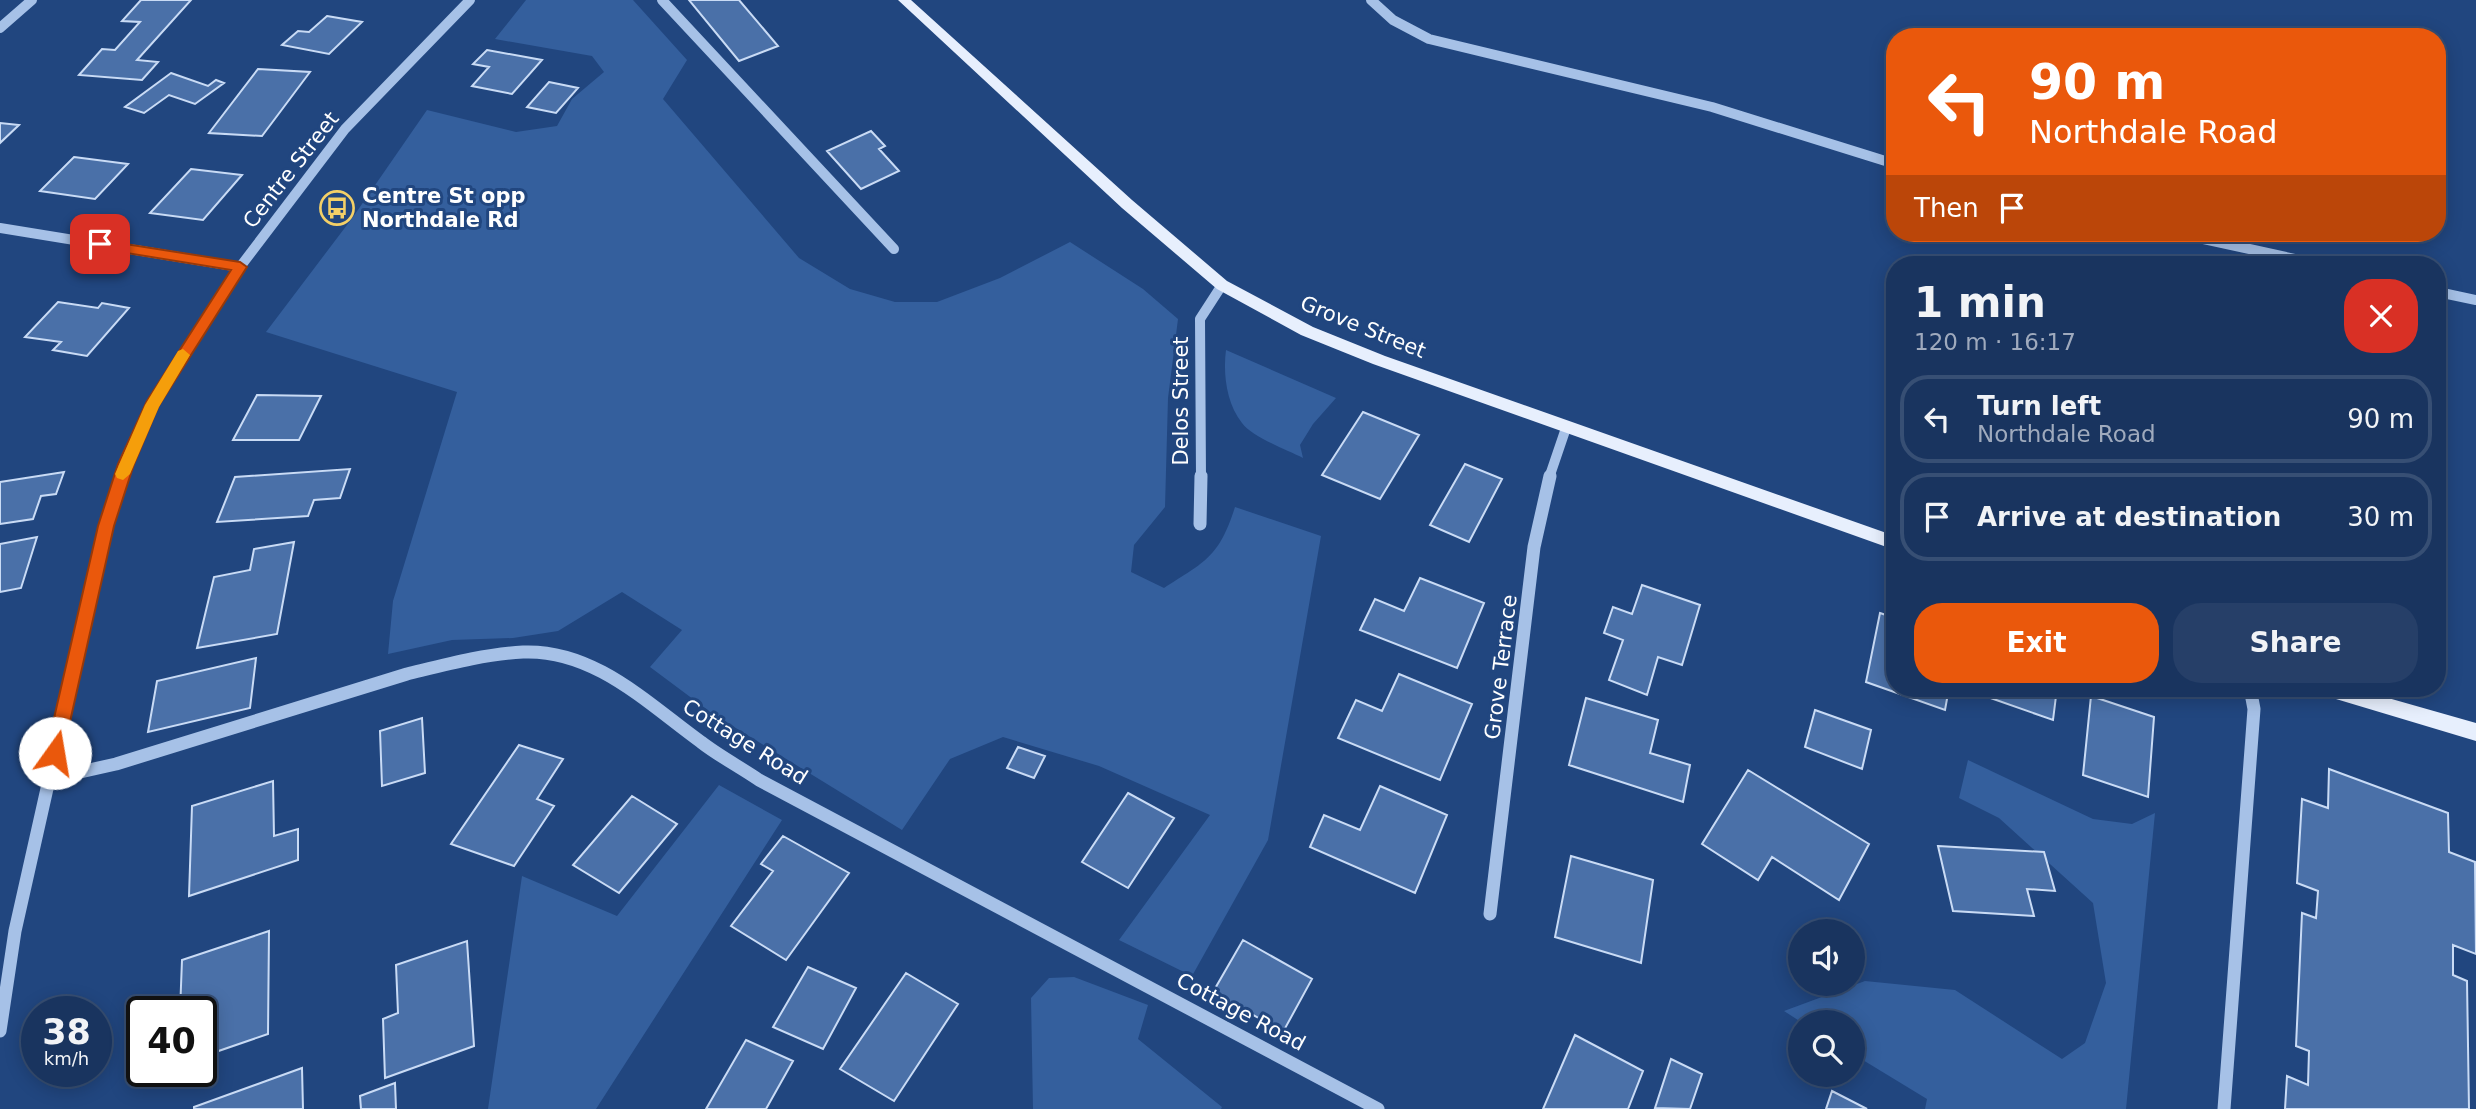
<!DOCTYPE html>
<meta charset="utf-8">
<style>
body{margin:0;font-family:"DejaVu Sans",sans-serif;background:#263f68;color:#f1f3f6;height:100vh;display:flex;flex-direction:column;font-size:26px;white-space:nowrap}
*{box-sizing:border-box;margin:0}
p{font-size:23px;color:#9faabd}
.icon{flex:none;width:38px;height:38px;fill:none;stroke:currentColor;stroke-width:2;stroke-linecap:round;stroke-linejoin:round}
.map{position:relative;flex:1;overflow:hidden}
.side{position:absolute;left:1886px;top:256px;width:560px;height:441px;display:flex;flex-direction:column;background:#19345f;border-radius:28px;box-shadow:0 4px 18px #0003,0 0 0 2px #374f74}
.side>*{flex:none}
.guide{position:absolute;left:1886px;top:28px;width:560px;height:214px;border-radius:28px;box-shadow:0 4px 18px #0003,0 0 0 2px #374f74;background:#ea580c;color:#fff;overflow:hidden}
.tools{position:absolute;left:1788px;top:919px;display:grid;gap:14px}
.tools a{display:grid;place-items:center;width:77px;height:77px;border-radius:50%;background:#19345f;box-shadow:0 4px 18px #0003,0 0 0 2px #374f74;font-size:35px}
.speed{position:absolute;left:21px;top:996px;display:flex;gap:14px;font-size:35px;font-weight:700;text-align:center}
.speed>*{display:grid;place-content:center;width:91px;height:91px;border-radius:50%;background:#19345f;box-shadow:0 4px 18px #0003,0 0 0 2px #374f74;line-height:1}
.speed small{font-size:18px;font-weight:400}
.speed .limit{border:4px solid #111;border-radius:10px;background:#fff;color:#111}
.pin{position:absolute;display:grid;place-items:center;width:60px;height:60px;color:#fff;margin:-30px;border-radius:14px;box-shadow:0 4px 10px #0006}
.me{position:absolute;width:77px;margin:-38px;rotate:13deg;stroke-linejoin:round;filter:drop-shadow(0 0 5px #0008)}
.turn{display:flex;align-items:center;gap:24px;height:147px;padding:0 28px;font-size:32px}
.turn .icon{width:91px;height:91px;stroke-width:2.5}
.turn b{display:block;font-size:49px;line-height:60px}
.then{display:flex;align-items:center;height:66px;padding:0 28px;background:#0003;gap:14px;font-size:26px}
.round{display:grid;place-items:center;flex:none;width:74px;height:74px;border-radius:28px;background:#263f68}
.summary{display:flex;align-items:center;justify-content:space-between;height:119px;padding:0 28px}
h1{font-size:42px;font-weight:700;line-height:52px}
.action{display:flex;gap:14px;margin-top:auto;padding:14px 28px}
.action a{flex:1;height:80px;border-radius:28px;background:#ea580c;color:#fff;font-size:28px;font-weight:700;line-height:80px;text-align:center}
.action a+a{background:#263f68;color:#f1f3f6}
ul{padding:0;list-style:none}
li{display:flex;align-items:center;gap:21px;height:88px;margin:0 14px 10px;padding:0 14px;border:4px solid #374f74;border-radius:28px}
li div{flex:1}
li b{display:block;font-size:26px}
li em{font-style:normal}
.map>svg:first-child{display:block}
.green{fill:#345f9d}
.building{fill:#4a70a8;stroke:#c9dbf5;stroke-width:2}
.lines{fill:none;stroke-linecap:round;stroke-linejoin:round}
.minor-far1{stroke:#a6c1e7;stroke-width:10}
.minor{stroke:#a6c1e7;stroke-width:13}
.major{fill:#e7effd;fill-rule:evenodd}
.route{fill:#ea580c;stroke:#983908;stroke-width:2}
.slow{fill:#f59e0b}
.labels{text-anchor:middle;stroke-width:6;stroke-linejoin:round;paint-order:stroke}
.street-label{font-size:21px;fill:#fff;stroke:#21467f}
.poi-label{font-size:21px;font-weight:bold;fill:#fff;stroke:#21467f;text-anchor:start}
</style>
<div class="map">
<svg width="2476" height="1109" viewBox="0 0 2476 1109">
<rect width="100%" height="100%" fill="#21467f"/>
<path class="green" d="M526 0H633L687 60 663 99 799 258 850 289 895 302H937L1000 278 1070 242 1143 289 1178 319 1168 398 1165 507 1134 545 1131 572 1164 588C1206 561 1219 557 1235 507L1321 536 1268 840 1192 976 1119 940 1210 815 1099 766 1003 737 950 759 902 830 713 714 650 667 682 630 622 592 558 631 513 638 452 640 388 654 393 601 457 392 266 332 353 217 427 110 516 132 557 126 572 99 604 72 592 56 495 39Z
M1226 350 1336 398 1313 424 1300 445 1303 458C1287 450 1252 437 1242 423 1226 403 1223 373 1226 350Z
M1968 760 2093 819 2132 824 2155 813 2126 1109H1925L1927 1099 1853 1054V1022H1801L1784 1011 1865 981 1955 990 2062 1059 2085 1043 2106 983 2093 903 1999 818 1959 798Z
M719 785 782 820 596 1109H488L522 876 617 916Z
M1074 977 1148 1005 1138 1039 1222 1107 1221 1109H1033L1031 998 1049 978Z"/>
<path class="building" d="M141 0H191L137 60 158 62 142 80 79 75 102 49 115 50 140 22 122 21Z
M689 0H739L778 46 739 61Z
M327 16 362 22 329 54 282 45 298 31 309 32Z
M487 50 542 60 512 94 472 86 489 67 473 64Z
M258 69 310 72 262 136 209 133Z
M171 73 208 86 216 80 224 83 195 104 169 95 144 113 125 107Z
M549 82 578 88 556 113 527 107Z
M0 123 19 125 0 143Z
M871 131 885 146 879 149 899 171 861 189 827 151Z
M74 157 128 164 95 199 40 191Z
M191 169 242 175 203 220 150 213Z
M58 302 98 308 102 303 129 308 87 356 53 350 61 342 25 337Z
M257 395 321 396 299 440H233Z
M1363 412 1419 435 1380 499 1322 475Z
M1465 464 1502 479 1469 542 1430 525Z
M350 469 340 498 314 500 308 516 217 522 235 477Z
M64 472 56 494 41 496 33 519 0 524V482Z
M37 537 21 588 0 592V544Z
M294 542 277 634 197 648 214 577 250 570 254 549Z
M1420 578 1484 603 1457 668 1360 630 1375 599 1404 611Z
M1642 585 1700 605 1682 665 1658 657 1647 695 1609 680 1623 640 1604 633 1613 607 1632 614Z
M1880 613 1895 618V688H1949L1945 710 1866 682Z
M256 658 250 708 148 732 157 681Z
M1399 674 1472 704 1440 780 1338 738 1356 700 1382 711Z
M1983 688H2057L2053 720 1982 695Z
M2091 696 2154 717 2148 797 2083 775Z
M1586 698 1658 720 1650 753 1690 765 1683 802 1569 765Z
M1815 710 1871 730 1862 769 1805 747Z
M422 718 425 773 382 786 380 731Z
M519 745 563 759 537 799 554 806 514 866 451 844Z
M1018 747 1045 756 1034 778 1007 768Z
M2329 769 2448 813 2449 852 2475 862 2476 954 2453 945V975L2467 981 2469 1109H2285L2287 1076 2308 1085 2309 1051 2296 1046 2302 913 2316 918 2318 891 2297 883 2302 799 2328 808Z
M1748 770 1869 844 1839 900 1772 857 1758 880 1702 844Z
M273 781 274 836 298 829V860L189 896 192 806Z
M1380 786 1447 815 1415 893 1310 847 1324 815 1360 830Z
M1128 793 1174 818 1128 888 1082 862Z
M632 796 677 824 619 893 573 865Z
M783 836 849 873 786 960 731 926 773 871 761 864Z
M1938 846 2044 852 2055 891 2027 889 2034 916 1953 911Z
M1571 856 1653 880 1641 963 1555 937Z
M269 931 268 1034 201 1057V1012H180L182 960Z
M1243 940 1312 979 1283 1032 1213 992Z
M467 941 474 1046 385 1078 383 1019 398 1013 396 965Z
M808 967 856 988 823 1049 773 1027Z
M906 973 958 1004 894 1101 840 1069Z
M1575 1035 1643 1071 1628 1109H1543Z
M746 1040 793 1061 766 1109H706Z
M1671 1059 1702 1074 1690 1109 1655 1108Z
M302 1068 303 1109H194V1107Z
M395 1083 396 1109H361L360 1096Z
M1832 1091 1867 1109H1826Z"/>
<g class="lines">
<path class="minor-far1" d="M662 0 894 249
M1371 0 1393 20 1429 39 1712 107 1895 164
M0 28 32 0
M0 228 240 267
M2176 233 2318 264
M2438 292 2476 300
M122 478 152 405 240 267 345 129 470 0
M1201 478 1200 319 1222 285
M1549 478 1566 428"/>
<path class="minor" d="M1200 524 1201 476
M49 779 116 764 407 674C444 665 484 654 523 652 594 649 647 703 701 742 719 756 740 767 759 780L1378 1109
M1490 914 1534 547 1550 476
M0 1031 15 931 106 526 122 476
M2224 1109 2254 709 2250 688"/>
<path class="major" d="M898 0H911L1132 200 1227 281 1313 327 1385 356 1895 536V550L1373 364 1301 335 1217 289 1122 208Z
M2317 688H2353L2476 723V741L2326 696 2319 694Z"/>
</g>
<path class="route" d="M100 240 240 262 247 267 158 407 134 464 114 526 63 753 61 759 55 761 48 759 46 753 98 526 118 464 147 401 231 270 96 248V241Z"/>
<path class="slow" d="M183 349 190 355 159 407 130 474 123 480 117 478 115 474 145 405 178 351Z"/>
<defs>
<g id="bus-ring" transform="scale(1.75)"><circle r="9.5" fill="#21467f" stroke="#f4d067" stroke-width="1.5"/><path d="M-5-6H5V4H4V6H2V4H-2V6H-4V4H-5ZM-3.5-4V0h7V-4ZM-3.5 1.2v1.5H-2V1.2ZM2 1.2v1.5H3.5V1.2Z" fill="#f4d067"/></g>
</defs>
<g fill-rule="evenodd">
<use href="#bus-ring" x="337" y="208"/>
</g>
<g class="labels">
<g class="street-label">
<text transform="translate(291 170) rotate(-52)" y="7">Centre Street</text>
<text transform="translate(1363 327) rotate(22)" y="7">Grove Street</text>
<text transform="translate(1181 401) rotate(-90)" y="7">Delos Street</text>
<text transform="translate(1501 667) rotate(-83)" y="7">Grove Terrace</text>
<text transform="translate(745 742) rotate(32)" y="7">Cottage Road</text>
<text transform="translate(1241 1012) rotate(28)" y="7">Cottage Road</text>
</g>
<g class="poi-label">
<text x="362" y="203">Centre St opp<tspan x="362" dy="24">Northdale Rd</tspan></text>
</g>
</g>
</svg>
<div class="tools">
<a><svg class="icon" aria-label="sound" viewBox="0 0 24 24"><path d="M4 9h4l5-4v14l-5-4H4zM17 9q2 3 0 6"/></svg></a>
<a><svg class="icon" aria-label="search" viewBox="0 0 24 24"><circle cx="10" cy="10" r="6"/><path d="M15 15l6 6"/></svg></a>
</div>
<div class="speed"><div>38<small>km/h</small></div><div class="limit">40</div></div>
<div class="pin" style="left:100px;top:244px;background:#d93025"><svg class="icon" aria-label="arrive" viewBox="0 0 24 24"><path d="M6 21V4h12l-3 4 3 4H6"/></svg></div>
<svg class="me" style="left:55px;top:753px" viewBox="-20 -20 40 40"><circle r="19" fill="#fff"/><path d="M0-13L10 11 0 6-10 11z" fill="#ea580c"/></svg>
<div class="guide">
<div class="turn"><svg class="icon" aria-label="left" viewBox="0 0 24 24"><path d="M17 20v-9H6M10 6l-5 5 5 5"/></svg><div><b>90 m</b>Northdale Road</div></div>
<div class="then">Then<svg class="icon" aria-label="arrive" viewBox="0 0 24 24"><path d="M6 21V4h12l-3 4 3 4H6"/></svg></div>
</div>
<section class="side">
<div class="summary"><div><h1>1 min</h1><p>120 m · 16:17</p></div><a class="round" style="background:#d93025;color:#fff"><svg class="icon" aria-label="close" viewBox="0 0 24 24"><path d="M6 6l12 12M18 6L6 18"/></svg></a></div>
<ul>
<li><svg class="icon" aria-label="left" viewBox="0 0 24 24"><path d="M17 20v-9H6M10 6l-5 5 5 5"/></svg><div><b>Turn left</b><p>Northdale Road</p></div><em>90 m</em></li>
<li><svg class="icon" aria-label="arrive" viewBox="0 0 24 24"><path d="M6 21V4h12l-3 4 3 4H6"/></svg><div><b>Arrive at destination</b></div><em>30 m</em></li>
</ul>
<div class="action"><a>Exit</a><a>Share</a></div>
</section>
</div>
